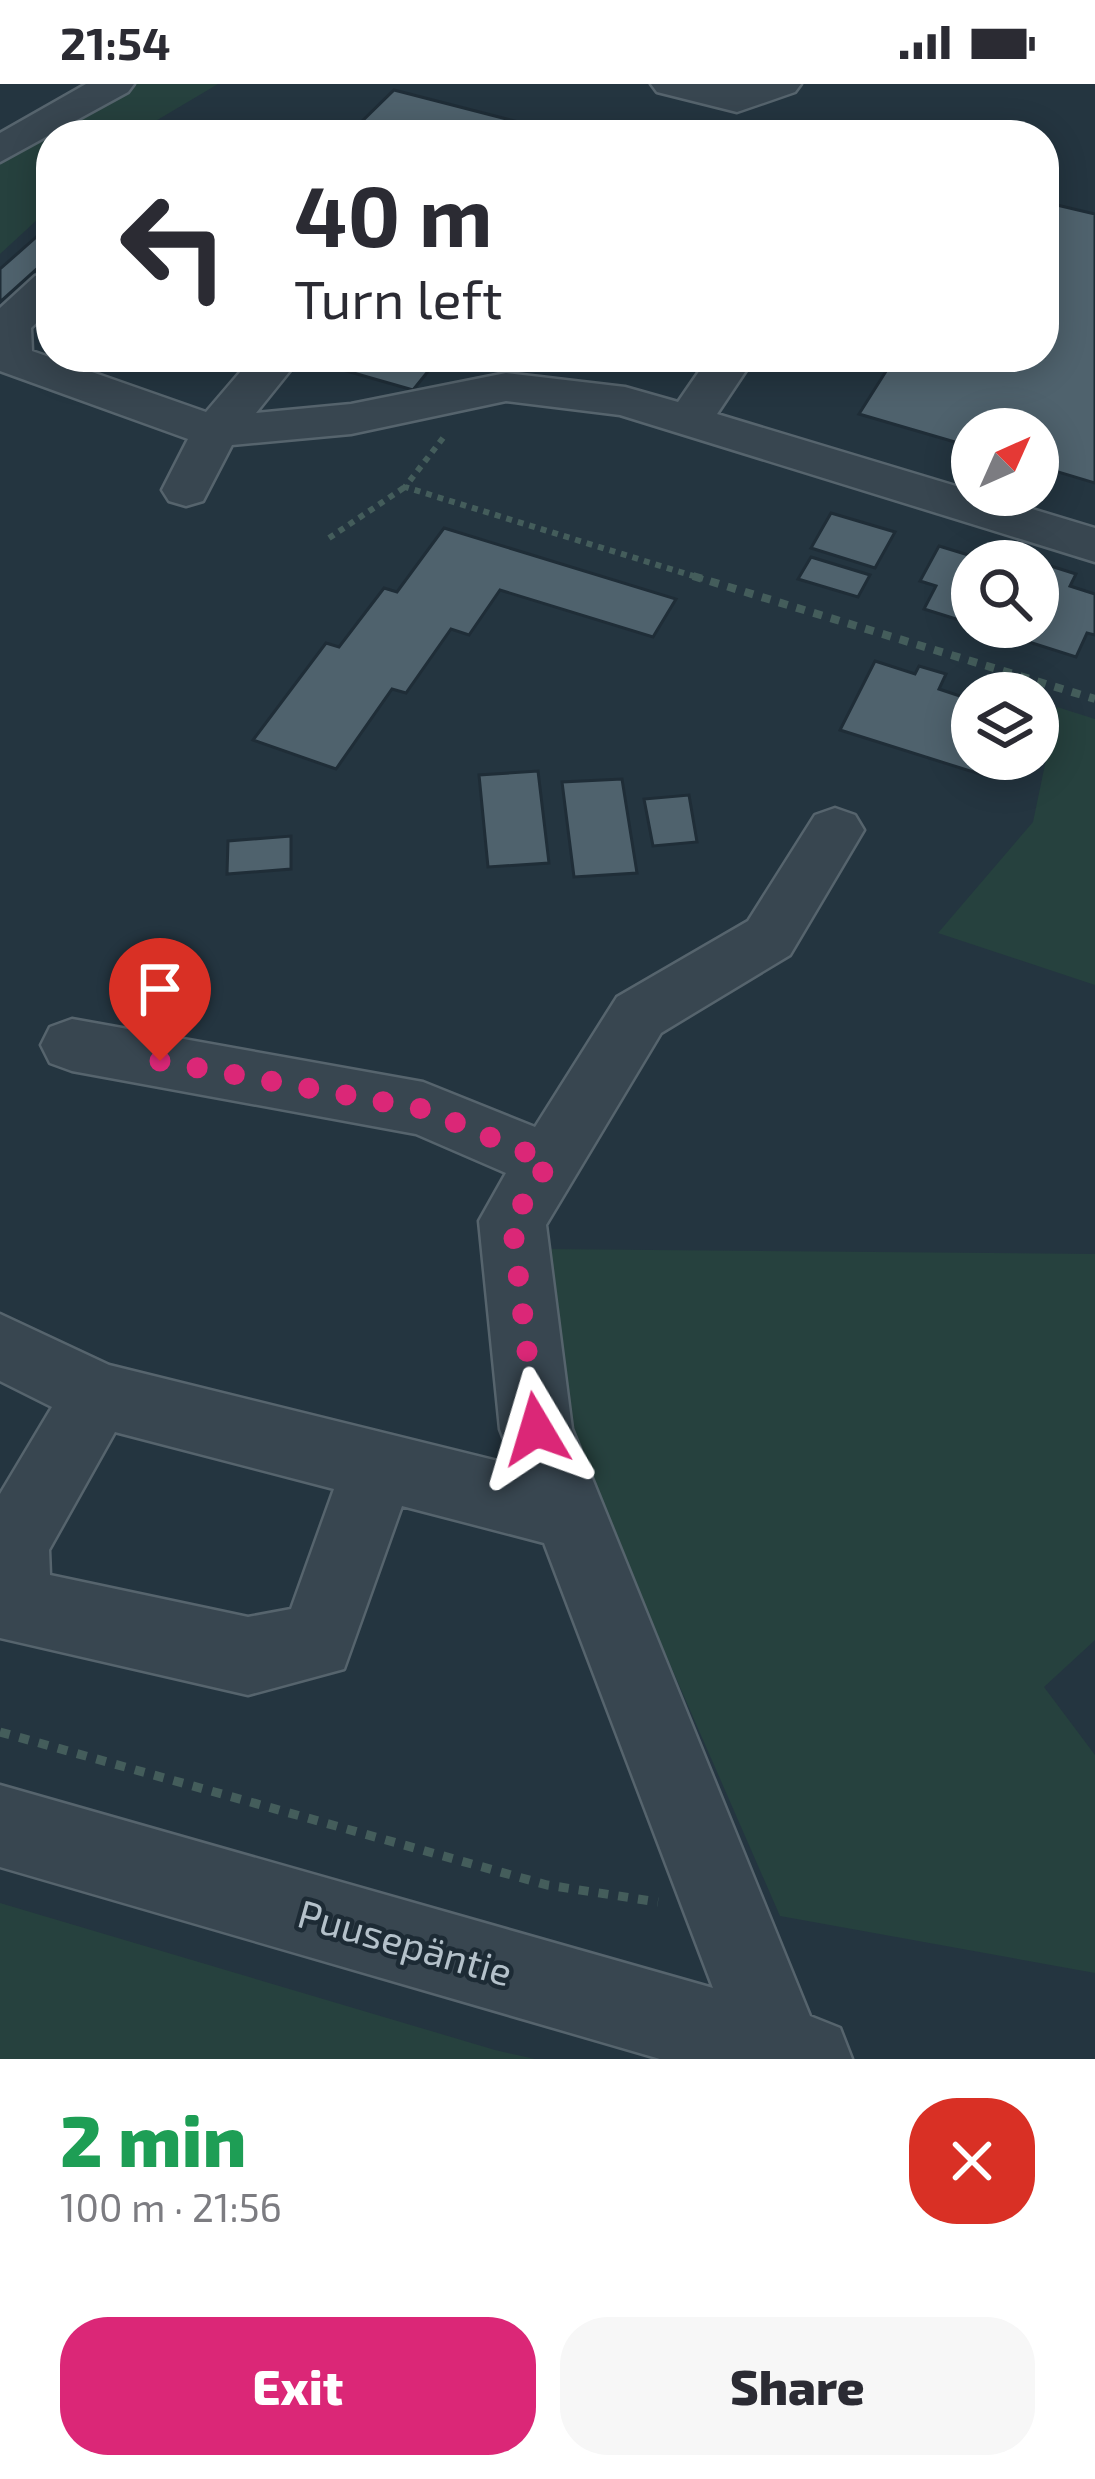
<!DOCTYPE html>
<meta charset="utf-8">
<style>
body{margin:0;font-family:"Exo 2",sans-serif;background:#f7f7f7;color:#2b2b33;height:100vh;display:flex;flex-direction:column;font-size:45px;white-space:nowrap}
*{box-sizing:border-box;margin:0}
p{font-size:39px;color:#7c7c81}
.icon{flex:none;width:66px;height:66px;fill:none;stroke:currentColor;stroke-width:2;stroke-linecap:round;stroke-linejoin:round}
.map{position:relative;height:1975px;overflow:hidden}
.sheet{display:flex;flex-direction:column;background:#fff;flex:1}
.sheet>*{flex:none}
.top-card{position:absolute;left:36px;top:36px;width:1023px;height:252px;border-radius:48px;box-shadow:0 6px 30px #0003;background:#fff;color:#2b2b33;overflow:hidden}
.needle{width:78px;rotate:45deg}
.buttons{position:absolute;left:951px;top:324px;display:grid;gap:24px}
.buttons a{display:grid;place-items:center;width:108px;height:108px;border-radius:50%;background:#fff;box-shadow:0 6px 30px #0003;font-size:60px}
.pin{position:absolute;display:grid;place-items:center;width:102px;height:102px;color:#fff;margin:-123px -51px;border-radius:50% 50% 50% 0;rotate:-45deg;box-shadow:0 0 12px #0007}
.pin .icon{rotate:45deg}
.me{position:absolute;width:132px;margin:-66px;rotate:353deg;stroke-linejoin:round;filter:drop-shadow(0 0 9px #0008)}
.turn{display:flex;align-items:center;gap:42px;height:252px;padding:0 60px;font-size:54px}
.turn .icon{width:156px;height:156px;stroke-width:2.5}
.turn b{display:block;font-size:84px;line-height:102px}
.round{display:grid;place-items:center;flex:none;width:126px;height:126px;border-radius:48px;background:#f7f7f7}
.overview{display:flex;align-items:center;justify-content:space-between;height:204px;padding:0 60px}
h1{font-size:72px;font-weight:800;line-height:90px;color:#1e9e55}
.action{display:flex;gap:24px;margin-top:auto;padding:24px 60px}
.action a{flex:1;height:138px;border-radius:48px;background:#db2777;color:#fff;font-size:48px;font-weight:800;line-height:138px;text-align:center}
.action a+a{background:#f7f7f7;color:#2b2b33}
.status{display:flex;justify-content:space-between;align-items:center;height:84px;padding:0 60px;background:#fff;direction:ltr}
.status svg{height:33px;fill:currentColor}
.map>svg:first-child{display:block}
.green{fill:#26413e}
.building{fill:#4f626d;stroke:#1f2d37;stroke-width:3}
.lines{fill:none;stroke-linecap:round;stroke-linejoin:round}
.minor-casing{stroke:#56646d;stroke-width:5}
.path-far2{stroke:#445d5b;stroke-width:6;stroke-dasharray:6 6;stroke-linecap:butt}
.path-far1{stroke:#445d5b;stroke-width:8;stroke-dasharray:9 9;stroke-linecap:butt}
.path{stroke:#445d5b;stroke-width:9;stroke-dasharray:10 10;stroke-linecap:butt}
.minor{fill:#384650;fill-rule:evenodd}
.route{stroke:#db2777;stroke-width:21;stroke-dasharray:0 37.8}
.labels{text-anchor:middle;stroke-width:9;stroke-linejoin:round;paint-order:stroke}
.near-street-label{font-size:39px;fill:#b4c1ca;stroke:#1d2b35}
</style>
<div class="status"><b>21:54</b><svg viewBox="0 0 49 12"><path d="M0 12V9h3v3zM5 12V6h3v6zM10 12V3h3v9zM15 12V0h3v12zM26 1h20v11H26zM47 4h2v5h-2z"/></svg></div>
<div class="map">
<svg width="1095" height="1975" viewBox="0 0 1095 1975">
<rect width="100%" height="100%" fill="#243540"/>
<path class="green" d="M122 0H218L132 51H51V123L0 170V75Z
M1057 623 1095 635V901L938 849 1033 738Z
M543 1165 1095 1170V1556L1044 1603 1095 1671V1889L780 1832 565 1340Z
M0 1819 495 1966 535 1975H0Z"/>
<path class="building" d="M394 6 553 47 348 51Z
M1044 118 1095 130V399L1038 382V345H972V363L859 330 895 273H1044Z
M51 140V172L0 218V185Z
M328 273H411L434 280 413 306 322 280Z
M831 429 895 448 875 484 811 464Z
M444 444 676 515 653 553 500 506 469 551 451 545 406 609 392 605 336 685 253 656 326 559 339 563 384 504 397 508Z
M939 462 988 477H972V540L924 525 936 502 920 497Z
M811 473 870 491 858 513 798 495Z
M1038 478 1076 490 1070 502 1095 510V551L1087 549 1076 573 982 543H1038Z
M875 577 915 590 919 582 946 590 939 605 972 616V675H994L986 692 840 646Z
M538 687 549 779 488 783 479 691Z
M622 695 637 789 574 793 562 698Z
M689 711 697 758 653 762 644 715Z
M291 752V785L227 790 228 757Z"/>
<g class="lines">
<g class="minor-casing">
<path id="minor" d="M86 0H134L128 8 0 78V49Z
M651 0H801L795 8 737 28 657 8Z
M51 188V225L31 244 32 267 206 328 253 273H301L256 329 351 320 506 289 625 303 678 318 709 273H755L717 330 1095 444V478L620 331 506 317 351 350 232 361 203 417 186 422 169 417 162 406 188 355 0 287V224L35 192Z
M835 724 855 731 864 746 790 871 661 949 546 1141 572 1345 810 1932 840 1944 852 1975H660L0 1783V1701L713 1904 544 1459 402 1422 344 1585 248 1611 0 1554V1410L52 1323 0 1297V1230L109 1281 514 1381 500 1345 479 1137 506 1089 416 1050 72 987 50 979 41 961 50 943 72 935 423 998 535 1043 617 913 748 837 815 731ZM115 1348 334 1405 291 1525 248 1533 50 1491 49 1466Z"/>
</g>
<path class="path-far2" d="M443 354 405 403 703 495
M329 454 405 403"/>
<path class="path-far1" d="M693 492 1095 615"/>
<path class="path" d="M0 1648 547 1801 658 1818"/>
<use href="#minor" class="minor"/>
</g>
<g class="lines">
<path class="route" d="M160 977 423 1025 549 1078 512 1137 536 1345"/>
</g>
<g class="labels">
<g class="near-street-label">
<text transform="translate(405 1859) rotate(16)" y="14">Puusepäntie</text>
</g>
</g>
</svg>
<div class="buttons">
<a><svg class="needle" viewBox="-14 -14 28 28"><path d="M0-13l5 13h-10z" fill="#e53935"/><path d="M0 13l5-13h-10z" fill="#7c7c81"/></svg></a>
<a><svg class="icon" aria-label="search" viewBox="0 0 24 24"><circle cx="10" cy="10" r="6"/><path d="M15 15l6 6"/></svg></a>
<a><svg class="icon" aria-label="layers" viewBox="0 0 24 24"><path d="M12 4l9 5-9 5-9-5zM3 14l9 5 9-5"/></svg></a>
</div>
<div class="pin" style="left:160px;top:977px;background:#d93025"><svg class="icon" aria-label="arrive" viewBox="0 0 24 24"><path d="M6 21V4h12l-3 4 3 4H6"/></svg></div>
<svg class="me" style="left:536px;top:1345px" viewBox="-20 -20 40 40"><path d="M0-17L14 15 0 8-14 15z" fill="#db2777" stroke="#fff" stroke-width="4"/></svg>
<div class="top-card">
<div class="turn"><svg class="icon" aria-label="left" viewBox="0 0 24 24"><path d="M17 20v-9H6M10 6l-5 5 5 5"/></svg><div><b>40 m</b>Turn left</div></div>
</div>
</div>
<section class="sheet">
<div class="overview"><div><h1>2 min</h1><p>100 m · 21:56</p></div><a class="round" style="background:#d93025;color:#fff"><svg class="icon" aria-label="close" viewBox="0 0 24 24"><path d="M6 6l12 12M18 6L6 18"/></svg></a></div>
<div class="action"><a>Exit</a><a>Share</a></div>
</section>
